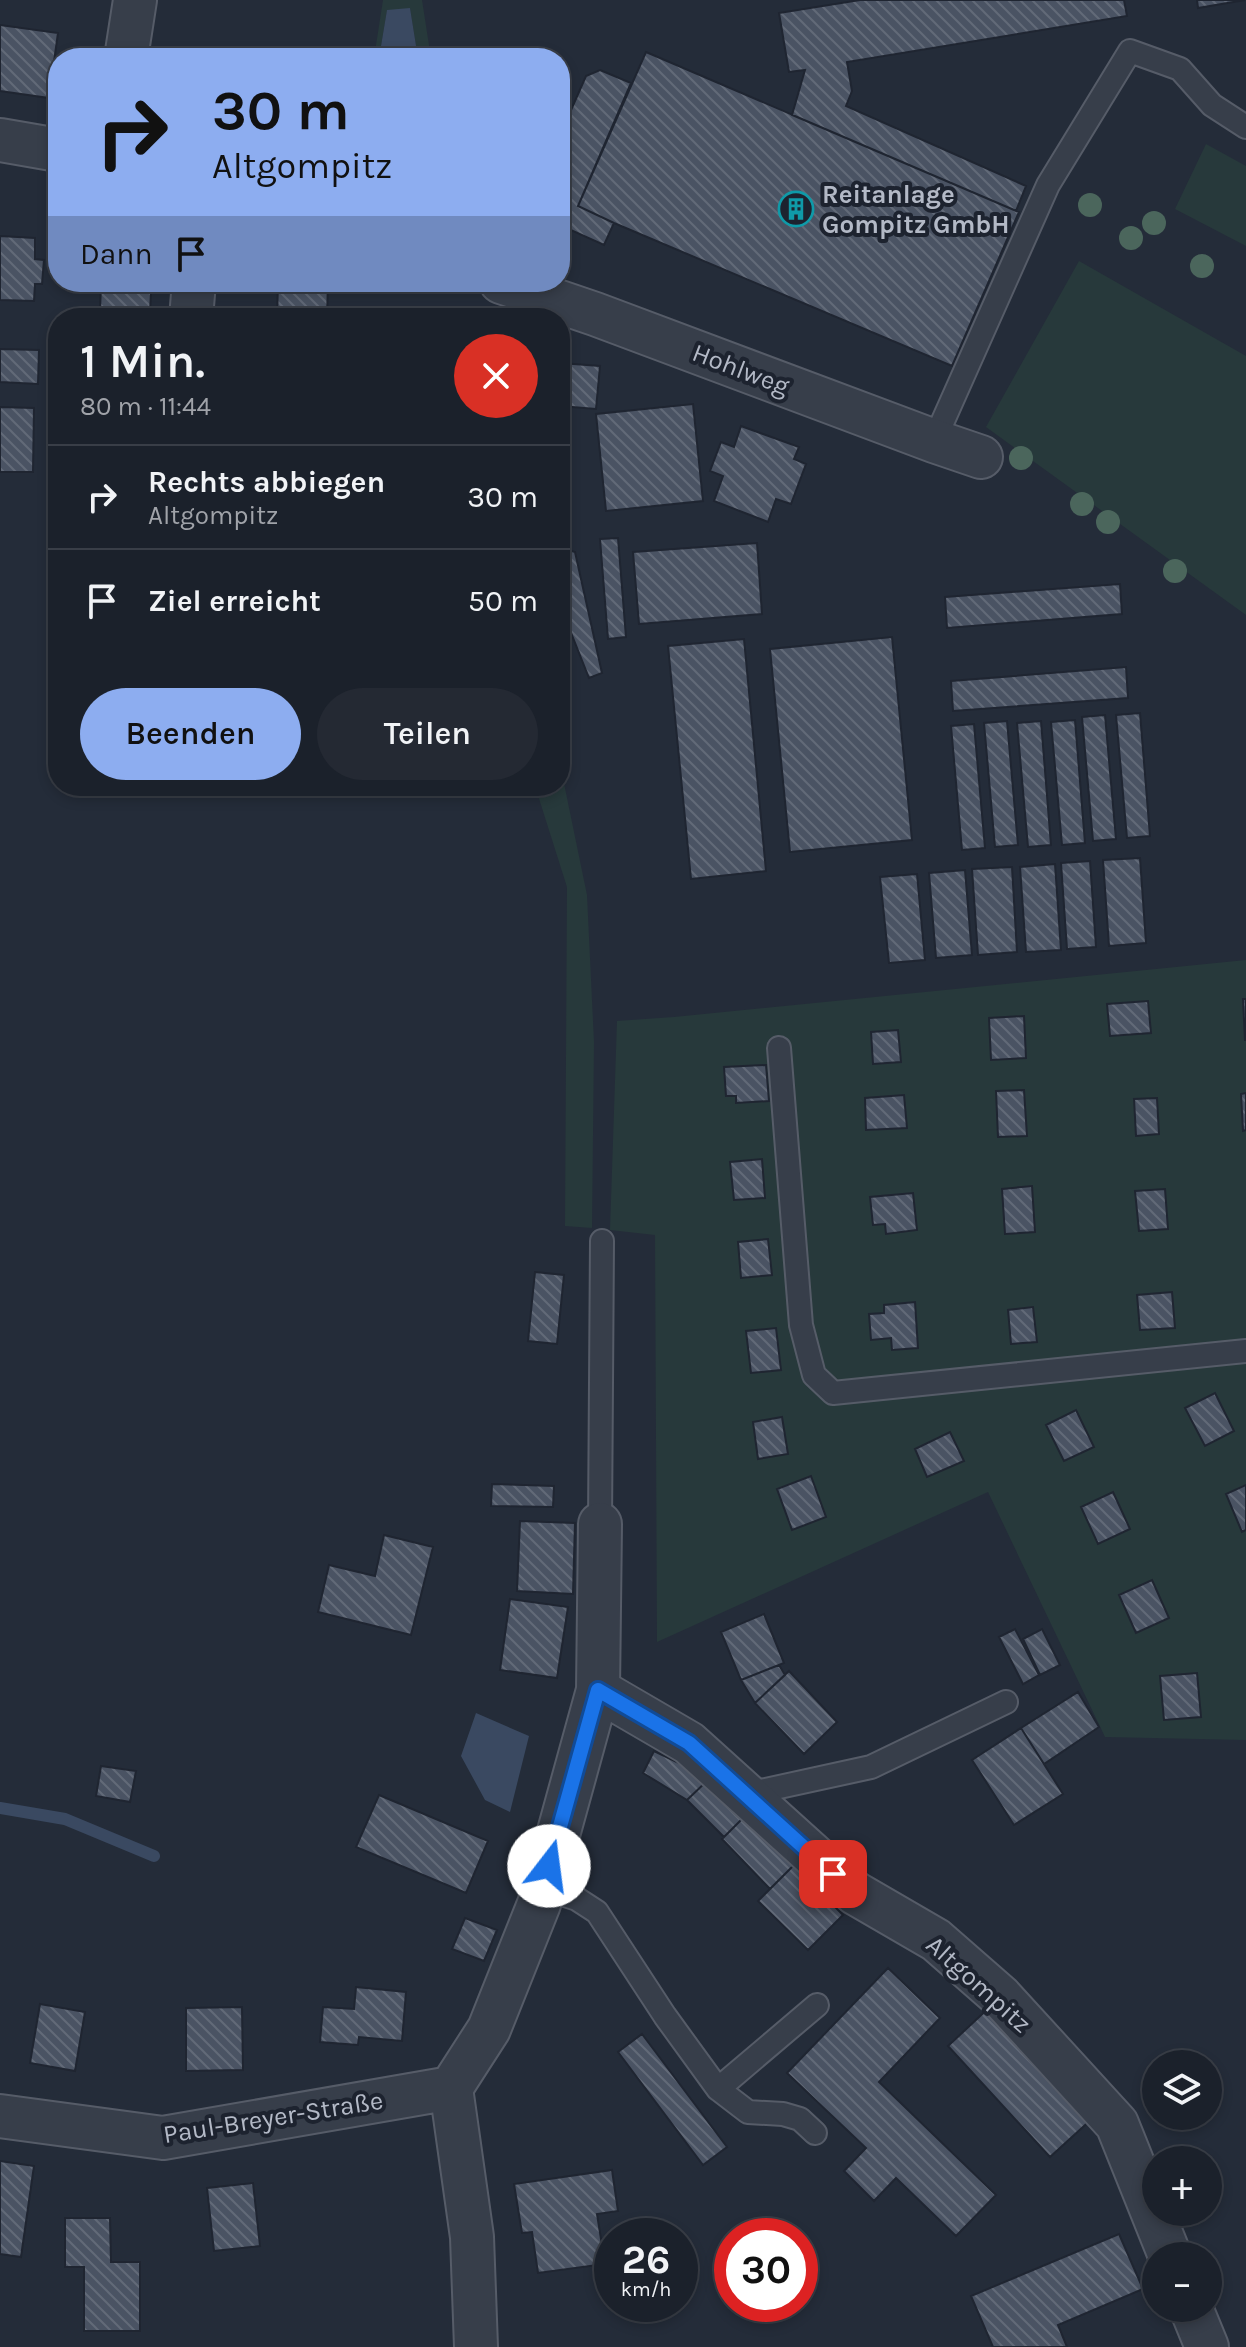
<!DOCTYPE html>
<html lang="de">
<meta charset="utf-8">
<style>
body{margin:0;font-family:Karla,sans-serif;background:#242933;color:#f1f3f6;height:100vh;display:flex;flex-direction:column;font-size:30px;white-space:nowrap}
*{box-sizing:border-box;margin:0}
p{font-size:26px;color:#a0a3a9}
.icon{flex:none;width:44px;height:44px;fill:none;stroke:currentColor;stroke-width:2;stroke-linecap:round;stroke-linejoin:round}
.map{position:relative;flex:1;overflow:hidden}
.panel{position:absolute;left:48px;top:308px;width:522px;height:488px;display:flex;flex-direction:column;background:#1b212b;border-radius:32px;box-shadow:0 4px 12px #0003,0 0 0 2px #393e47}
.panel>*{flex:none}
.hud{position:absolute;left:48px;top:48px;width:522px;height:244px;border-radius:32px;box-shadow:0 4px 12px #0003,0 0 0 2px #393e47;background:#8dadf0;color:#111;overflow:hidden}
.tools{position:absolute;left:1142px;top:2050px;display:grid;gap:16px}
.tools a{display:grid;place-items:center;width:80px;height:80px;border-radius:50%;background:#1b212b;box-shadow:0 4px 12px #0003,0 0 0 2px #393e47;font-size:40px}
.speed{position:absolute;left:594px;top:2218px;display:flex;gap:16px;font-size:40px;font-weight:700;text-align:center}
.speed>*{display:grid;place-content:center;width:104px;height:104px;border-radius:50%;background:#1b212b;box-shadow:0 4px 12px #0003,0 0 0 2px #393e47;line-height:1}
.speed small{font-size:20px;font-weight:400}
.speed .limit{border:12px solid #d22;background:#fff;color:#111}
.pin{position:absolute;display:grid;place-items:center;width:68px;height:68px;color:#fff;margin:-34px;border-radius:16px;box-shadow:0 4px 12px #0006}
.me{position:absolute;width:88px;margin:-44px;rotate:15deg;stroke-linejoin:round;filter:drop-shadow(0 0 6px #0008)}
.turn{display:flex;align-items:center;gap:28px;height:168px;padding:0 32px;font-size:36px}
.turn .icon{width:104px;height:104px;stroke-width:2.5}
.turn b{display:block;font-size:56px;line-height:68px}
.then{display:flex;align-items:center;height:76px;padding:0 32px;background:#0003;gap:16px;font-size:30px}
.round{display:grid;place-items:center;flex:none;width:84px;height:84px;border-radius:42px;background:#242933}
.overview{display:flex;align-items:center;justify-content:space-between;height:136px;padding:0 32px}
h1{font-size:48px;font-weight:600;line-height:60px}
.cta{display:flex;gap:16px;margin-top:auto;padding:16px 32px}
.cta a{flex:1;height:92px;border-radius:48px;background:#8dadf0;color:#111;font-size:32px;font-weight:600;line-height:92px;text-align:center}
.cta a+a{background:#242933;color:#f1f3f6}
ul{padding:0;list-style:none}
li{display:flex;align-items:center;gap:24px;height:104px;padding:0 32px;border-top:2px solid #393e47}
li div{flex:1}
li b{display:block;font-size:30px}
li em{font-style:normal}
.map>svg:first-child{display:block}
.green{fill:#27393b}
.water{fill:#3a4961}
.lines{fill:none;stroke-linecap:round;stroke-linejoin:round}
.stream{stroke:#3a4961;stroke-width:12}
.building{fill:url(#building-back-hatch);stroke:#1f2531;stroke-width:2}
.lane-casing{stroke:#565c68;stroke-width:26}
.street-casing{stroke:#565c68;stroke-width:46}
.lane{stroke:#373e4a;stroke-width:22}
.street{stroke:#373e4a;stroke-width:42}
.tree{fill:#4b665c}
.route-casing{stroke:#114b97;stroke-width:20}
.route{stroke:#1a73e8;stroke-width:14}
.labels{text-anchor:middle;stroke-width:8;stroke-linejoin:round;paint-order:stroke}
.poi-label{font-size:26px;font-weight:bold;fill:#b3b9c6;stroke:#1d232f;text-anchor:start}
.street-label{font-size:26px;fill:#b3b9c6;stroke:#1d232f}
</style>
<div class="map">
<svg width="1246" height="2347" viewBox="0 0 1246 2347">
<defs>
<pattern id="building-back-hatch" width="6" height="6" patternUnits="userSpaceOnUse" patternTransform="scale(2)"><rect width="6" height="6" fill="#4a5363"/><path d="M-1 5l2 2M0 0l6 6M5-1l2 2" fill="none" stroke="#626a78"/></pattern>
</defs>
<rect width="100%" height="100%" fill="#242c39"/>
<path class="green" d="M383 0H422L431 58H418L410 9 387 11 379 58H374Z
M1206 144 1246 166V246L1175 209Z
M1079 261 1246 356V615L986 427Z
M560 764 587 895 594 1042 592 1228 565 1226 567 887 535 786H560Z
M1246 960V1740L1105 1737 988 1492 657 1642 655 1235 610 1230 617 1021 674 1017Z"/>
<path class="water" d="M410 8 418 58H379L387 10Z
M476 1713 529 1736 510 1812 485 1800 461 1756Z"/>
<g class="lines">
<path class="stream" d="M0 1808 65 1819 154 1856"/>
</g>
<path class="building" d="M860 0H1124L1127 16 847 62 852 91 846 106 1026 186 1016 211 792 115 805 70 789 72 779 13Z
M1197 0H1245L1198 8Z
M0 25 58 33 49 98 0 91Z
M646 52 1019 212 952 366 614 223 578 206Z
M600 70 631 83 578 206 614 223 604 245 571 230 560 256V135L586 76Z
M0 236 35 238V259L44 260 42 284H35L34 301 0 300Z
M101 282H165V292H151L150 314 100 312Z
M278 282H328L327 318H277Z
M0 349 39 350 38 384 0 382Z
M560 363 600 366 596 409 560 406Z
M693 404 703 501 606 511 596 414Z
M0 407 34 408 33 472H0Z
M741 426 799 447 794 459 806 464 791 504 776 499 768 522 714 501 723 476 710 471 721 442 734 447Z
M618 538 626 637 608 639 600 539Z
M757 543 762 614 639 624 633 552Z
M560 547 575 552 602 673 589 678 560 605Z
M1120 584 1122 614 947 628 945 597Z
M892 637 912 840 790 852 770 649Z
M744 639 766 871 691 879 668 646Z
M1126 667 1128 698 953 711 951 681Z
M1140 713 1150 836 1127 838 1116 715Z
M1105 715 1116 839 1093 841 1082 717Z
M1075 720 1085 843 1062 845 1051 722Z
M1007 721 1018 845 995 847 984 723Z
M1041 721 1051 845 1028 847 1017 723Z
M974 724 985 848 962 850 951 726Z
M1140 858 1146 943 1109 946 1103 860Z
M1090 861 1096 947 1067 949 1061 863Z
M1055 864 1061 950 1026 952 1020 867Z
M1012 867 1017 952 978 955 972 869Z
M965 870 972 955 936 958 929 873Z
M917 874 925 960 889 963 880 877Z
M1243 999H1246V1040H1245Z
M1148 1001 1151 1033 1110 1036 1107 1004Z
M1024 1016 1026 1058 991 1060 989 1018Z
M898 1030 901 1062 873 1064 871 1032Z
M766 1065 769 1101 736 1103V1096H726L724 1067Z
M1024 1090 1027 1136 998 1137 996 1091Z
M1246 1093V1130L1243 1131 1241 1094Z
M904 1095 907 1128 866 1130 865 1098Z
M1157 1098 1159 1134 1136 1136 1134 1099Z
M762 1159 765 1198 734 1200 730 1162Z
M1032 1186 1035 1232 1005 1234 1002 1189Z
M1165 1189 1168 1229 1139 1231 1135 1191Z
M913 1193 917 1230 886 1234 885 1224 873 1225 870 1197Z
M768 1239 772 1275 741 1278 738 1242Z
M535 1272 564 1275 557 1344 528 1341Z
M1172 1292 1175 1328 1140 1330 1137 1295Z
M915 1302 918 1348 892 1350 891 1338 871 1340 869 1314 884 1313V1305Z
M1033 1307 1037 1342 1011 1344 1008 1310Z
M776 1328 781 1370 751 1373 746 1331Z
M1215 1393 1234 1431 1205 1446 1185 1408Z
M1076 1410 1094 1447 1064 1461 1046 1425Z
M782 1417 788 1454 758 1459 753 1422Z
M950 1432 964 1461 927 1477 915 1449Z
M811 1476 826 1517 792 1530 777 1489Z
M492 1484 554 1486 553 1507 491 1506Z
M1246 1485V1530L1242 1532 1226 1494Z
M1113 1492 1130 1529 1098 1544 1081 1507Z
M520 1521 575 1523 573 1594 517 1591Z
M384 1535 433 1547 411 1635 318 1612 329 1565 375 1576Z
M1152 1580 1169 1618 1136 1633 1119 1595Z
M510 1599 568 1607 557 1678 500 1670Z
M764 1614 784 1663 741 1680 721 1632Z
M1015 1629 1039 1675 1023 1684 999 1637Z
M1042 1629 1060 1665 1040 1675 1023 1639Z
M779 1665 785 1675 755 1703 741 1680Z
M789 1671 837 1722 804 1754 755 1703Z
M1197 1673 1201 1717 1164 1720 1160 1676Z
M1078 1692 1099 1727 1044 1764 1021 1728Z
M1021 1728 1063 1794 1014 1825 972 1760Z
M654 1751 710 1778 687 1800 643 1773Z
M101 1766 136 1771 130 1802 96 1796Z
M710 1778 746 1815 724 1837 687 1800Z
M379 1795 488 1841 466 1893 356 1847Z
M746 1815 794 1865 770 1889 722 1839Z
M794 1865 843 1915 808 1950 758 1901Z
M465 1918 497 1930 484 1961 452 1949Z
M888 1968 940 2018 879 2082 996 2195 956 2236 896 2178 874 2201 844 2171 866 2148 787 2073Z
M356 1987 406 1992 402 2041 359 2037 358 2045 320 2042 323 2007 354 2009Z
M40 2004 85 2012 75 2071 30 2063Z
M992 2005 1095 2116 1050 2157 948 2046Z
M242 2007 243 2070 186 2071V2008Z
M642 2034 727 2147 703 2165 618 2052Z
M0 2161 34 2166 21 2257 0 2254Z
M612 2170 618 2211 597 2214 605 2264 538 2273 532 2232 522 2233 514 2184Z
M253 2183 260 2246 214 2251 207 2188Z
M65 2218H110L111 2262H140V2331H84V2267H65Z
M1119 2234 1143 2289 1058 2325 1067 2347H993L971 2296Z"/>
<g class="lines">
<g class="lane-casing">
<path id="lane" d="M934 441 1048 185 1130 51 1180 69 1212 105 1246 127
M779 1048 801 1325 814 1375 833 1393 1246 1351
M600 1524 602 1241
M747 1794 871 1767 1006 1702
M543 1888 577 1899 597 1912 665 2016 718 2089 748 2112 783 2114 800 2119 815 2133
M718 2089 817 2005"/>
</g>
<g class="street-casing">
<path id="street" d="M126 58 135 0
M0 140 58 150
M501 282 595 314 934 441 981 457
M191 318 194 282
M598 1690 689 1743 855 1893 936 1940 1000 1996 1117 2124 1170 2256
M0 2116 163 2138 451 2088
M1191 2308 1207 2347
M476 2347 472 2237 451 2088 489 2029 539 1904 598 1690 600 1524"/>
</g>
<use href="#lane" class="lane"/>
<use href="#street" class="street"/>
</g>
<g class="tree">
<circle cx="1090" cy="205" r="12"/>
<circle cx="1154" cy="223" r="12"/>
<circle cx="1131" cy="238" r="12"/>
<circle cx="1202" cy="266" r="12"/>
<circle cx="1021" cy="458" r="12"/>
<circle cx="1082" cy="504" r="12"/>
<circle cx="1108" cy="522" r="12"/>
<circle cx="1175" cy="571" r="12"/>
</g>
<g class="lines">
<g class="route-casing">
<path id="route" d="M549 1866 598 1690 689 1743 833 1874"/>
</g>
<use href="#route" class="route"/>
</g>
<defs>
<g id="building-ring" transform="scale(1.8)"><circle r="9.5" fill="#1d232f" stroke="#0f9aa8" stroke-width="1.5"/><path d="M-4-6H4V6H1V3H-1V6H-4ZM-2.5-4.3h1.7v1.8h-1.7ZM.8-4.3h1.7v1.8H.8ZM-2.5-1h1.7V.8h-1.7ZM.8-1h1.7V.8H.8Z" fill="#0f9aa8"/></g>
</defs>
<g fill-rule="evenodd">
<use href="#building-ring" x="796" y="209"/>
</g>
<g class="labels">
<g class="poi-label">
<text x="822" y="203">Reitanlage<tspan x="822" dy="30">Gompitz GmbH</tspan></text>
</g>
<g class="street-label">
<text transform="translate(741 369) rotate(21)" y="9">Hohlweg</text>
<text transform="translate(979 1984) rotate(42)" y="9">Altgompitz</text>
<text transform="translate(273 2117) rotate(-9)" y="9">Paul-Breyer-Straße</text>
</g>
</g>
</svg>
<div class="tools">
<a><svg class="icon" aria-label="layers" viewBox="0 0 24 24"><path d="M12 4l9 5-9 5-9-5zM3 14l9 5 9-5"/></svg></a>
<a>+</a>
<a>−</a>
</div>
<div class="speed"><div>26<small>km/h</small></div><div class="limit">30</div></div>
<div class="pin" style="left:833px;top:1874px;background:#d93025"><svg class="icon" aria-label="arrive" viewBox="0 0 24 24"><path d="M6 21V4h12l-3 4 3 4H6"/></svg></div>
<svg class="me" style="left:549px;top:1866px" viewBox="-20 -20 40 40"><circle r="19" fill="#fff"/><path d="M0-13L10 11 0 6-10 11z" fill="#1a73e8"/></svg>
<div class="hud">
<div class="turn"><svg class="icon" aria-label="right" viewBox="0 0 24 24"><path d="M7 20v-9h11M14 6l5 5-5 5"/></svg><div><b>30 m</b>Altgompitz</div></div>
<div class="then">Dann<svg class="icon" aria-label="arrive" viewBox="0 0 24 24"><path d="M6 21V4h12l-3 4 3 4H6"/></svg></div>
</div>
<section class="panel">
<div class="overview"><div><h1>1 Min.</h1><p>80 m · 11:44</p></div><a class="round" style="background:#d93025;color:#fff"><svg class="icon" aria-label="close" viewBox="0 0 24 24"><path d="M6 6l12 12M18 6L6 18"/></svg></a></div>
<ul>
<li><svg class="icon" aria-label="right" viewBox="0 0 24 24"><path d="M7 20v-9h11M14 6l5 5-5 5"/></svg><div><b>Rechts abbiegen</b><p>Altgompitz</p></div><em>30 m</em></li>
<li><svg class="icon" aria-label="arrive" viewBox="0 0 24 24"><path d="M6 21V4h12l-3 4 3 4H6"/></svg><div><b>Ziel erreicht</b></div><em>50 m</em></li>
</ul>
<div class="cta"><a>Beenden</a><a>Teilen</a></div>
</section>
</div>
